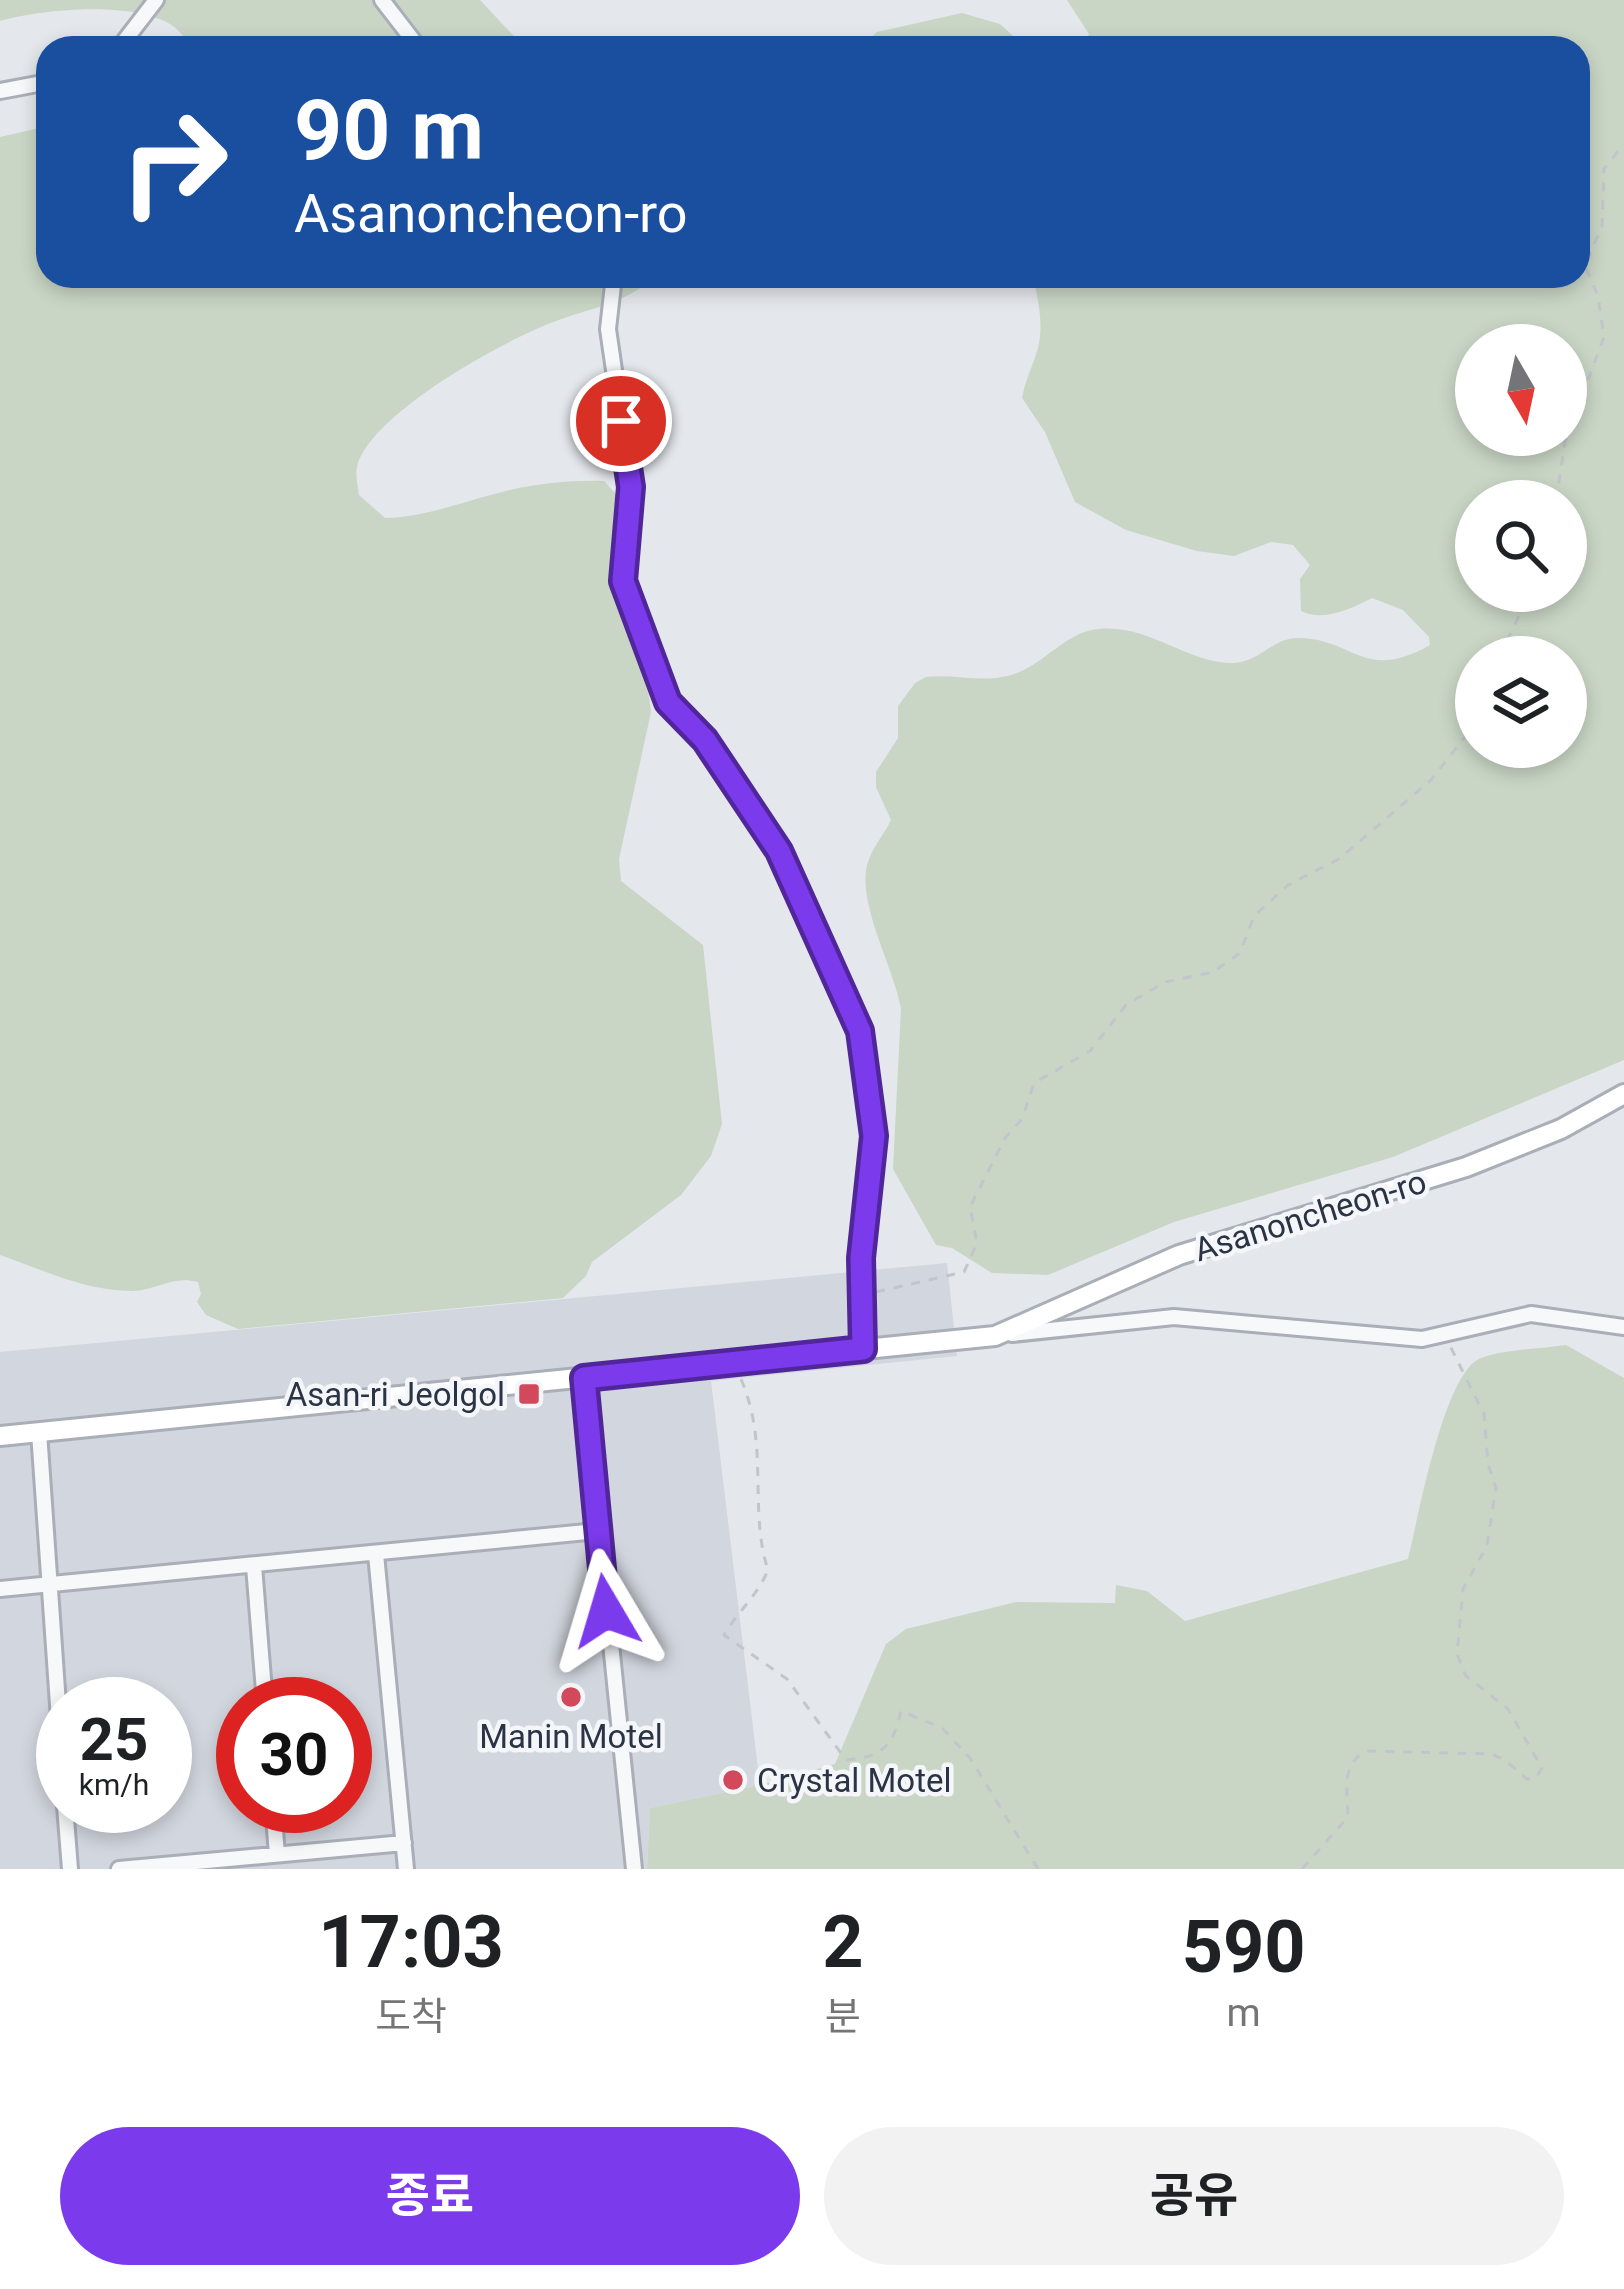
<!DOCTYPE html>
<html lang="ko">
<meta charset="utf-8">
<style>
body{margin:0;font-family:Roboto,"Noto Sans KR",sans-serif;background:#f2f2f2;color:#202124;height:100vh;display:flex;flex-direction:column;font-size:45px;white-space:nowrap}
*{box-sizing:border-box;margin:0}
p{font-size:39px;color:#757577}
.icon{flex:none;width:66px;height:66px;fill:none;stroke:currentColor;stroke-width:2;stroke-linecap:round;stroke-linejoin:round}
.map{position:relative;height:1869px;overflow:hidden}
.side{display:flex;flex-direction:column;background:#fff;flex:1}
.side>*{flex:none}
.banner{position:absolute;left:36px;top:36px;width:1554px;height:252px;border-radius:36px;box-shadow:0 6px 18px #0003;background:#1a4fa0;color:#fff;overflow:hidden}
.needle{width:78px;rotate:171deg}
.buttons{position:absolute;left:1455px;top:324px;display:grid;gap:24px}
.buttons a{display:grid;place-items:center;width:132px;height:132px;border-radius:50%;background:#fff;box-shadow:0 6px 18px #0003;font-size:60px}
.speed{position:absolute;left:36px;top:1677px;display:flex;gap:24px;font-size:60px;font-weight:700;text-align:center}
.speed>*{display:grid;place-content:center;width:156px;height:156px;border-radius:50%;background:#fff;box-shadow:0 6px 18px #0003;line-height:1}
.speed small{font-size:30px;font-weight:400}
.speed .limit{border:18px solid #d22;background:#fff;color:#111}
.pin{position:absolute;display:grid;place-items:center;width:102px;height:102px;color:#fff;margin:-51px;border:6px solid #fff;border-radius:50%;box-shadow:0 3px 12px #0007}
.me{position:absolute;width:132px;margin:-66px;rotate:353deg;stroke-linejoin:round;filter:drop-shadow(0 0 9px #0008)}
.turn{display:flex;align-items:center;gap:42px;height:252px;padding:0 60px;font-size:54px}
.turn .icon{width:156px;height:156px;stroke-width:2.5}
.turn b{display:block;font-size:84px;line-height:102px}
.eta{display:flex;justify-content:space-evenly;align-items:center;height:204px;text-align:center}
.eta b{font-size:72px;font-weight:700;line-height:84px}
.action{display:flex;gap:24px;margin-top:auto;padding:24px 60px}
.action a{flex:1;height:138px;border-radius:72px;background:#7c3aed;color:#fff;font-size:48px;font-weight:700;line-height:138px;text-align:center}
.action a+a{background:#f2f2f2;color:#202124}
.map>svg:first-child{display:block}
.built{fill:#d2d6de;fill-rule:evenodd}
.green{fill:#c9d6c5;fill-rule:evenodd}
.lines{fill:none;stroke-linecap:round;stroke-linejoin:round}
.street-casing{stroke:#a9aeb7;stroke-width:20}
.secondary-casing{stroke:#a9aeb7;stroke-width:24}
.path{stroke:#c2c5cb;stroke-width:3;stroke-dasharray:9 9;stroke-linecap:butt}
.street{stroke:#f7f8fa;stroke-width:14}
.secondary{stroke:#fff;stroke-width:18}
.route-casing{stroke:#51269a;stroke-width:30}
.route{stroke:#7c3aed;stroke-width:21}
.poi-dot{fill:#d1495b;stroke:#f4f6f9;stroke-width:4.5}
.labels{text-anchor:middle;stroke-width:9;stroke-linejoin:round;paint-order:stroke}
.street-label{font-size:33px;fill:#2b3445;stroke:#f4f6f9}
.poi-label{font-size:33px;fill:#2b3445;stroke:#f4f6f9;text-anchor:end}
</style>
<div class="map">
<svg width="1624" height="1869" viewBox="0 0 1624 1869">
<rect width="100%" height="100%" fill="#e4e7ec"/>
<path class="built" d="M947 1263 957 1356 711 1381 760 1785 650 1808 647 1869H0V1352ZM63 1704H165V1806H63ZM243 1704H345V1806H243Z"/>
<path class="green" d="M0 0H480L525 48H193C187 41 180 31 173 26 135 0 42 9 0 21Z
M1067 0H1624V1060L1393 1157 1174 1222 1048 1275 992 1273 952 1248 936 1245 893 1169 901 1009C895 970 855 900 868 862 873 846 884 835 891 820L876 787V772L898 738V706L915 683 926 677C957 673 985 685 1017 673 1046 662 1065 633 1098 629 1149 624 1185 662 1231 663 1259 664 1271 638 1298 638 1354 638 1363 683 1430 645L1429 637 1403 610 1372 598C1351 609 1324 622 1301 611L1300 579 1310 565 1293 545 1271 542 1234 556 1197 551 1126 530 1075 502 1045 432 1022 398C1025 380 1033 366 1038 348 1044 325 1038 299 1033 276H1578V48H1080L1089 34ZM1476 345H1566V435H1476ZM1476 501H1566V591H1476ZM1476 657H1566V747H1476Z
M962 13 1000 24 1026 48H859L877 32Z
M48 126V276H645L642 287C609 308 590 308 556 321 506 339 369 414 357 467 355 475 358 487 359 495L385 518C426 517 458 503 498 493 531 484 570 480 604 481L619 497 614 552 618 582 642 642 651 712 619 859 621 881 703 945 722 1124 711 1156 681 1195 592 1262 586 1276 563 1298 238 1329 206 1315 197 1302 201 1294 198 1282C171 1275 156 1291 132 1291 86 1291 43 1270 0 1255V137Z
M1566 1345 1624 1378V1869H647L650 1808 760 1785 835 1764 886 1644 906 1629 1016 1602 1115 1603 1116 1585 1147 1591 1185 1621 1408 1559C1418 1520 1444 1371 1481 1358 1506 1349 1539 1349 1566 1345Z"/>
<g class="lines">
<g class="street-casing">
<path id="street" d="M382 0 419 48
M119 48 156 0
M0 91 48 82
M614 276 608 329 631 487 623 581 668 702 705 741 779 851 860 1031 874 1137 861 1259 863 1349
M1012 1334 1174 1317 1422 1339 1531 1314 1624 1327
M584 1379 634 1869
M39 1432 63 1776
M376 1554 406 1869
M254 1566 265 1704
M0 1589 597 1531
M65 1806 70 1869
M273 1806 277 1854
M119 1869 404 1843"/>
</g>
<g class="secondary-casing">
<path id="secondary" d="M0 1436 995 1336 1179 1255 1466 1167 1561 1129 1624 1094"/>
</g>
<path class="path" d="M1556 501 1565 442 1604 337 1598 296 1585 266 1602 226 1604 169 1624 144
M1499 657 1531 591
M876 1292 964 1272 977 1243 970 1207 1005 1138 1022 1119 1034 1083 1090 1051 1126 1005 1165 982 1213 972 1240 953 1254 916 1288 885 1339 859 1431 780 1476 723
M741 1379C770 1447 748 1508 768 1570 758 1595 738 1611 724 1635L787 1679 846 1760C882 1757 893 1747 901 1711L942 1728 970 1758 1038 1869
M1302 1869 1348 1817C1348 1791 1340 1767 1365 1751L1491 1754 1505 1760 1527 1779 1536 1778 1542 1768 1508 1709 1466 1676 1457 1654 1463 1589 1487 1546 1496 1488 1488 1464 1484 1414 1450 1346"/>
<use href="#street" class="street"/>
<use href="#secondary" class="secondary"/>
</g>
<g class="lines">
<g class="route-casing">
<path id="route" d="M606 1611 584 1378 863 1349 861 1258 874 1136 860 1031 779 851 705 740 668 702 623 581 631 487 621 421"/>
</g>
<use href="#route" class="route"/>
</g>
<g class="poi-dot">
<rect x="517" y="1382" width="24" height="24" rx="6"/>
<circle cx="571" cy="1697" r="12"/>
<circle cx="733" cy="1780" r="12"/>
</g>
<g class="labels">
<g class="street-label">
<text transform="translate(1310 1215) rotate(-17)" y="12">Asanoncheon-ro</text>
</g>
<g class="poi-label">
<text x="505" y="1406">Asan-ri Jeolgol</text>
<text x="571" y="1748" text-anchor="middle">Manin Motel</text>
<text x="757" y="1792" text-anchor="start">Crystal Motel</text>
</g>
</g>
</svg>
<div class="buttons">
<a><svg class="needle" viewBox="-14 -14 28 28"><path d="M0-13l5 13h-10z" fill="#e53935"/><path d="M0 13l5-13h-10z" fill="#757577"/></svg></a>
<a><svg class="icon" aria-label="search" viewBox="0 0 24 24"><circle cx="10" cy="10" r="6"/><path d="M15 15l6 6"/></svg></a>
<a><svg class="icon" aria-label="layers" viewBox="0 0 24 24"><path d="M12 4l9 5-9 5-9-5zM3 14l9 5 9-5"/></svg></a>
</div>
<div class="speed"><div>25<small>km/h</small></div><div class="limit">30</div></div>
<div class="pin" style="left:621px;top:421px;background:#d93025"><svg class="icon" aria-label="arrive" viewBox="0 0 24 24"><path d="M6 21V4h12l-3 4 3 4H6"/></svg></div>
<svg class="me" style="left:606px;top:1611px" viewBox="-20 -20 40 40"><path d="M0-17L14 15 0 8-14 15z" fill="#7c3aed" stroke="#fff" stroke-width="4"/></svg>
<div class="banner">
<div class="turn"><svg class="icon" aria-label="right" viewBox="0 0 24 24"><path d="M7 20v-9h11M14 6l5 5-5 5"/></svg><div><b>90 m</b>Asanoncheon-ro</div></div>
</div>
</div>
<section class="side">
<div class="eta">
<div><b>17:03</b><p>도착</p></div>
<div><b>2</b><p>분</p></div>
<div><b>590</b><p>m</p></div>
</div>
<div class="action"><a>종료</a><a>공유</a></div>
</section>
